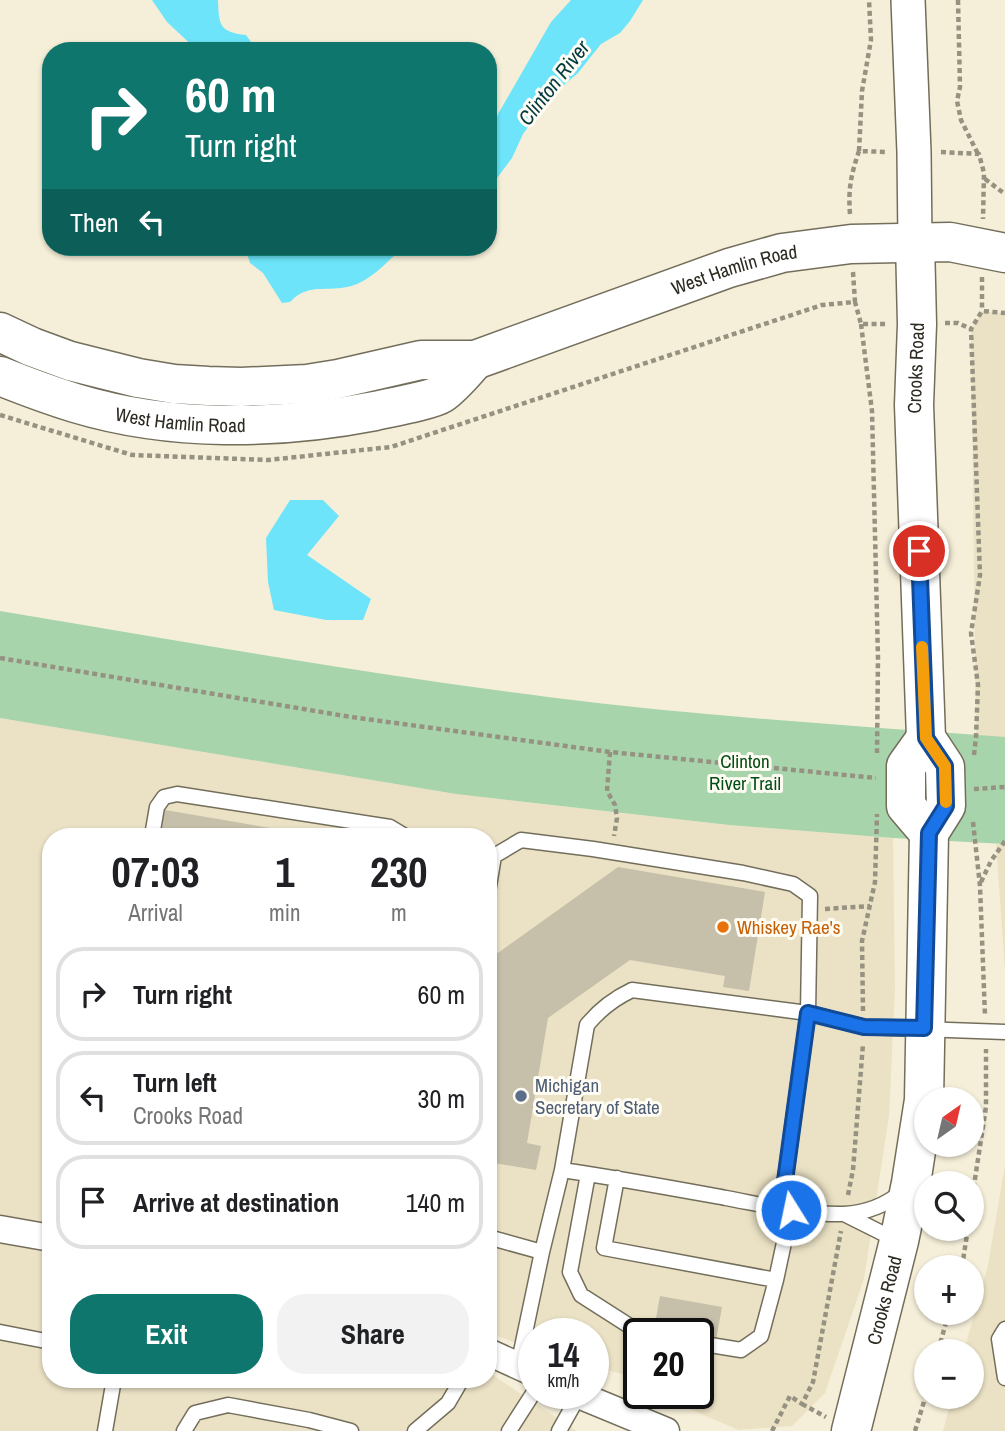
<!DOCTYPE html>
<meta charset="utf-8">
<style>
body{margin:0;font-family:"Archivo Narrow",sans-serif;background:#f2f2f2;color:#202124;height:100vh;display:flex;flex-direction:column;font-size:26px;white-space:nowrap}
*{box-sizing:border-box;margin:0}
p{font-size:23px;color:#757577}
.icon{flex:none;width:38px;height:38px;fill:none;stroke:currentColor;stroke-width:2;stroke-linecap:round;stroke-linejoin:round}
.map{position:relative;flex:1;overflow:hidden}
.panel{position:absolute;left:42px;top:828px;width:455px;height:560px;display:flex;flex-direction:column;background:#fff;border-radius:28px;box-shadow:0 2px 5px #0004}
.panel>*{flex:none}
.banner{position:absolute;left:42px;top:42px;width:455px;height:214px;border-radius:28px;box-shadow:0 2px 5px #0004;background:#0f766e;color:#fff;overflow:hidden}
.needle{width:46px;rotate:34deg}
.controls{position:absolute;left:914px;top:1087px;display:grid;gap:14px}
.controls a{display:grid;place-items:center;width:70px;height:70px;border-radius:50%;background:#fff;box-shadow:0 2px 5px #0004;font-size:35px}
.speed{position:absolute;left:518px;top:1318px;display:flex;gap:14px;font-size:35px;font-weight:700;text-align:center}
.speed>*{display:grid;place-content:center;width:91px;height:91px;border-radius:50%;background:#fff;box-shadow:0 2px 5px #0004;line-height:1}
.speed small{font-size:18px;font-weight:400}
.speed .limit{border:4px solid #111;border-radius:10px;background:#fff;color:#111}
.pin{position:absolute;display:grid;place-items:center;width:60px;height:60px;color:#fff;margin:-30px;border:4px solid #fff;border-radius:50%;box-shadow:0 2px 7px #0007}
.me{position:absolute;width:77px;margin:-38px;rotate:350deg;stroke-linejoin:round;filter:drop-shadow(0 0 5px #0008)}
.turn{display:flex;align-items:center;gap:24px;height:147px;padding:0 28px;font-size:32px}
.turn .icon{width:91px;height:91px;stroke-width:2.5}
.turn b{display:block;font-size:49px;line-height:60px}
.then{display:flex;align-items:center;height:66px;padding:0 28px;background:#0003;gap:14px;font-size:26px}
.eta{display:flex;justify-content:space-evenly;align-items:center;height:119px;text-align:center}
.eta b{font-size:42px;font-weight:800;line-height:49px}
.primary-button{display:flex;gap:14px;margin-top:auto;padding:14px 28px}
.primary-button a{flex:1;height:80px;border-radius:28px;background:#0f766e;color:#fff;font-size:28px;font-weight:800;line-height:80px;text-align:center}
.primary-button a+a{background:#f2f2f2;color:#202124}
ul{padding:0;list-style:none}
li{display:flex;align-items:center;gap:21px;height:94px;margin:0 14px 10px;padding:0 14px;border:4px solid #e0e0e0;border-radius:28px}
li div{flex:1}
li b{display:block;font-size:26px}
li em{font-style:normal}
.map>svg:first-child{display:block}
.built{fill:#ebe2c5}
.green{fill:#a8d4ab}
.water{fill:#6de4f9}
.building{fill:#c6c0ab}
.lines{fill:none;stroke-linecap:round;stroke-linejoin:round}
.service-casing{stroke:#736e5b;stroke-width:17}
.minor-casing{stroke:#736e5b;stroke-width:29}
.tertiary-casing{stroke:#736e5b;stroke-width:36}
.secondary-casing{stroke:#736e5b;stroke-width:41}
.path{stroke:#969282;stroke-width:4.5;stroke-dasharray:5 3.5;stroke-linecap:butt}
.service{stroke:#fff;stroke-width:14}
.minor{stroke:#fff;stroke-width:26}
.tertiary{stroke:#fff;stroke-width:33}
.secondary{stroke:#fff;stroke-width:38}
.route-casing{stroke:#114b97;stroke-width:18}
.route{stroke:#1a73e8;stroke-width:12}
.slow{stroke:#f59e0b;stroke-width:12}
.food-dot{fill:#e8710a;stroke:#fffcf4;stroke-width:2.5}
.service-dot{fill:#5c6f8a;stroke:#fffcf4;stroke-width:2.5}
.labels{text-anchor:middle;stroke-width:6;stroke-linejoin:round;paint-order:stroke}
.street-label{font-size:19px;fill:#2c2a21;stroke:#fffcf4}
.park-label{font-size:19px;fill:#004e15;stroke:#fffcf4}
.food-label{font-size:19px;fill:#c56008;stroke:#fffcf4;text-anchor:start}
.service-label{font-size:19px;fill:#4e5e75;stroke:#fffcf4;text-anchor:start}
.water-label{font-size:21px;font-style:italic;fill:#003942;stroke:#fffcf4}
</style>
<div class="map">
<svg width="1005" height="1431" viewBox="0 0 1005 1431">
<rect width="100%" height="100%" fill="#f5efd9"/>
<path class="built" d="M982 311 1005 313V738L976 737 971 329Z
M0 718 456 794 729 825 893 838 895 990 889 1116 864 1279 825 1393 792 1426 739 1430 675 1403 661 1393H698V1334H639V1378L593 1367V1334H534V1349L488 1333V836H51V1379H488V1372L577 1431H0Z
M996 844H1005V969Z
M1005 1165V1431H943L952 1397 971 1396V1351H964L988 1265Z"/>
<path class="green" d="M0 611C182 641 364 674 548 697 699 716 852 726 1005 737V844L893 838 729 825 456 794 0 718Z"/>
<path class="water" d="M152 0H218C219 25 219 32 246 35L254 46 255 51H198L167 22Z
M571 0H643L630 21 620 33 601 44 578 73 564 85 540 111 523 134 512 158 488 190V148L498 114 551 22Z
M245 247H404C388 260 376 276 357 284 330 295 311 280 290 302L282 303 263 273 250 263Z
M290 500H323L339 516 307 555 371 599 363 620H326L274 610 268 582 266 538Z"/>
<path class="building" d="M165 810 311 835 310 836H160Z
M618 867 765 892 749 991 723 987 725 976 630 960 548 1018 527 1143 541 1146 536 1170 488 1162V960Z
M660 1296 722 1307 716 1340 698 1337V1334H679L654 1329Z"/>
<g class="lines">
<g class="service-casing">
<path id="service" d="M152 836 157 807 164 797 177 794 390 827 405 836
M488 892 494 856 521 840 593 849 743 873 793 884 810 896 808 1013 784 1188 791 1210 776 1280 604 1248 617 1178
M588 1174 570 1272 581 1295 642 1334
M903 1191C886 1205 866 1213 844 1214 804 1215 764 1205 726 1198 671 1188 617 1178 562 1170L587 1025C600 1009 613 999 632 990L808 1013 864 1027 1005 1032
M844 1214 898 1241
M488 1237 542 1252
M1005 1329 999 1339 1005 1378
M0 1332 51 1342
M698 1343 741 1350 761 1336 776 1280
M518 1366 542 1252 562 1170
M105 1431 114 1379
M184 1431 195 1413 228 1405 309 1420 351 1431
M415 1431 448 1403 462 1379
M509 1431 534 1392
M559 1431 579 1395"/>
</g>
<g class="minor-casing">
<path id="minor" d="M0 1229 51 1238
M488 1352 534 1373
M574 1393 666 1431"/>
</g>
<g class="tertiary-casing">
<path id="tertiary" d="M908 0 914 152 915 242"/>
</g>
<g class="secondary-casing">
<g id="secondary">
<path id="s1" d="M0 332 32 347 70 361 138 378 174 384 208 386 241 387 307 384 338 379 421 360H475L729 268 782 253 851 244 950 242 1005 253"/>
<path id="s2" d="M0 376C25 386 49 395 75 403 171 432 277 430 375 411 388 408 432 400 441 394 453 386 465 371 475 360"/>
<path d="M926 738 906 766V806L929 833"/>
<path id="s3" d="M851 1431 899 1241 911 1183 924 1100 929 833 946 806 945 767 926 738 914 405 917 324 915 242"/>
</g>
</g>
<path class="path" d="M958 0 960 87 957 101 961 120 978 154
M859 151 862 91 871 40 869 0
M941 152 979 154 984 173 983 219
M985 179 1005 194
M850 214C848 189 851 175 859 151L887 152
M853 272 855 302
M982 277V310
M945 323H958L971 329
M861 324 872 411 878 658 877 753
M0 415 132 455 268 460 391 447 822 305 855 302 861 324H887
M0 658 351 717 610 752 876 778
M610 752 607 791 615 805 617 818 614 836
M974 755 976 737 978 685 971 633 980 575 971 329 982 311 1005 313
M974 789 1005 787
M973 822 980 886 985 1016
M981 882 991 861 1005 841
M825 909 870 906
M863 1011 862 941 875 882 877 814
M848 1195 853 1170 863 1044
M971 1205 986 1107V1049
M962 1267 968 1228
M938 1351 949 1312
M802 1404 826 1417
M772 1431 790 1396 802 1404 813 1382 841 1231
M915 1431 926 1395"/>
<use href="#service" class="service"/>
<use href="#minor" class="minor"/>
<use href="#tertiary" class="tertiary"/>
<use href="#secondary" class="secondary"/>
</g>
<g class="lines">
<g class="route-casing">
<path id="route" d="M791 1210 784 1188 808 1013 864 1027 924 1028 929 833 946 806 945 766 926 738 919 551"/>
</g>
<use href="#route" class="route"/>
<path class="slow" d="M922 647 926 738 945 766 946 802"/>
</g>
<circle class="food-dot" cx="723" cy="927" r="7"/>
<circle class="service-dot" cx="521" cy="1096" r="7"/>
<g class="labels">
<g class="street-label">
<text dy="7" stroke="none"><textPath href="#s1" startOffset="761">West Hamlin Road</textPath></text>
<text dy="7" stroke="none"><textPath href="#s3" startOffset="1082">Crooks Road</textPath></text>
<text dy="7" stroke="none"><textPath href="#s2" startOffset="187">West Hamlin Road</textPath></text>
<text dy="7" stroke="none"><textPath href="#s3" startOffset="135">Crooks Road</textPath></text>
</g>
<g class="park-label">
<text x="745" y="768">Clinton<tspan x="745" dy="22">River Trail</tspan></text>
</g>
<g class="food-label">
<text x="737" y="934">Whiskey Rae's</text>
</g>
<g class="service-label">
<text x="535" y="1092">Michigan<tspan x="535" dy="22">Secretary of State</tspan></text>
</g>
<g class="water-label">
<text transform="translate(554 83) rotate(-52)" y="7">Clinton River</text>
</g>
</g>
</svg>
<div class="controls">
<a><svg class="needle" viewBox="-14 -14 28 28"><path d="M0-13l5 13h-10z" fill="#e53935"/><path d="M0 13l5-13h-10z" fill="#757577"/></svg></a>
<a><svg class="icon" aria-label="search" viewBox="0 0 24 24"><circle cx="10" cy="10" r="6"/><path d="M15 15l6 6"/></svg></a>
<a>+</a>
<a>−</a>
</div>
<div class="speed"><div>14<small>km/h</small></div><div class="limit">20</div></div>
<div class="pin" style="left:919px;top:551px;background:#d93025"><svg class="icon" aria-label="arrive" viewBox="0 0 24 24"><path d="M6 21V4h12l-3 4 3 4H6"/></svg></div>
<svg class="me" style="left:791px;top:1210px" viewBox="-20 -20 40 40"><circle r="17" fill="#1a73e8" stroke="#fff" stroke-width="3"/><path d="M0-11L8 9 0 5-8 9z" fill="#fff"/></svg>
<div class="banner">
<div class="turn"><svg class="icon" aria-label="right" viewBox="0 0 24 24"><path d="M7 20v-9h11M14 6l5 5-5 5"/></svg><div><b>60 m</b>Turn right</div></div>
<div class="then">Then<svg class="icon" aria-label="left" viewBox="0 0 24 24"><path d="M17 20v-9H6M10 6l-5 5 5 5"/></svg></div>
</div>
<section class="panel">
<div class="eta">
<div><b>07:03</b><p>Arrival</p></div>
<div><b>1</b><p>min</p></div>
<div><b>230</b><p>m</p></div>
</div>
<ul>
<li><svg class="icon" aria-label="right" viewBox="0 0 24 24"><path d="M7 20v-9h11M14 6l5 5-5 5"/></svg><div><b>Turn right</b></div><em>60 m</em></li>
<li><svg class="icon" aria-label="left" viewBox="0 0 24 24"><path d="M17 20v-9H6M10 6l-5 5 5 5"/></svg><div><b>Turn left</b><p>Crooks Road</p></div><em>30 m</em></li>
<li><svg class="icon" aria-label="arrive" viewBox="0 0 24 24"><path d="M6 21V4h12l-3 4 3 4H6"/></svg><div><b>Arrive at destination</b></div><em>140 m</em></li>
</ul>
<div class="primary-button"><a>Exit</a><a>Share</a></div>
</section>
</div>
